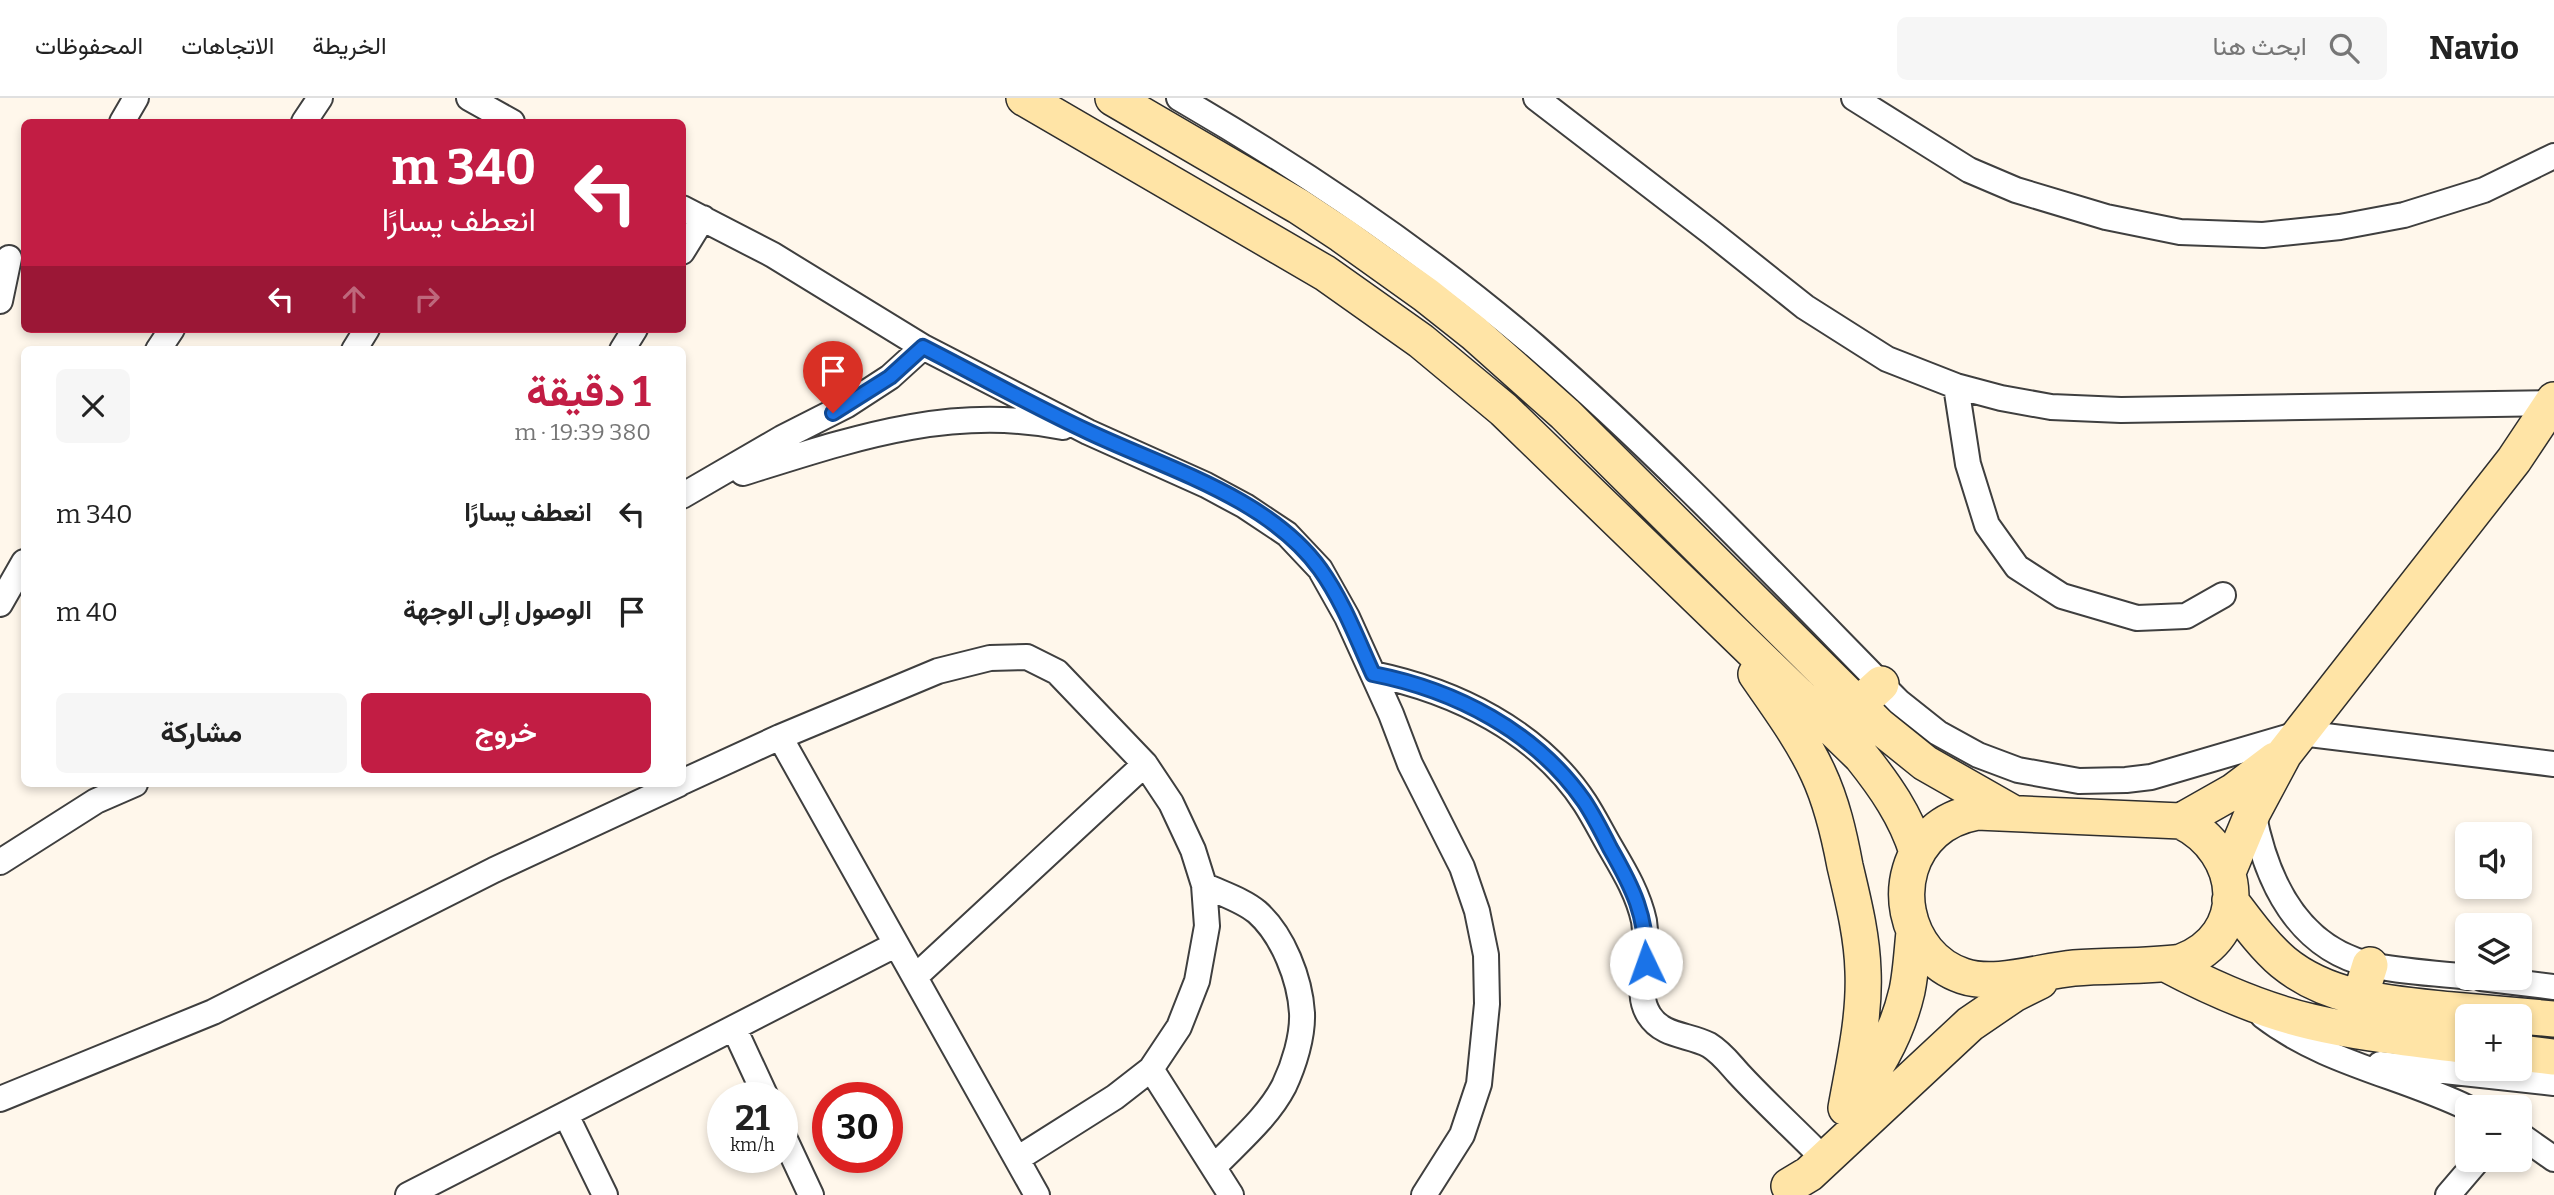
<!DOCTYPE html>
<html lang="ar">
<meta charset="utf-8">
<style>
body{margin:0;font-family:Bitter,Vazirmatn,serif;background:#f6f6f6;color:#222;direction:rtl;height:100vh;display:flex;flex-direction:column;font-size:26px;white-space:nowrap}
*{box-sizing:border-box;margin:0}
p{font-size:23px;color:#767676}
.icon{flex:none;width:38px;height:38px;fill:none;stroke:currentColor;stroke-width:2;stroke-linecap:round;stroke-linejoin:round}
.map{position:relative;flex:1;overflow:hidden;direction:ltr}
.panel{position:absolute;left:21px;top:248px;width:665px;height:441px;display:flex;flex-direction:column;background:#fff;border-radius:10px;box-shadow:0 4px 10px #0003;direction:rtl}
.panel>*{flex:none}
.banner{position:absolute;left:21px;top:21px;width:665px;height:214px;border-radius:10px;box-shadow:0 4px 10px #0003;direction:rtl;background:#c21d44;color:#fff;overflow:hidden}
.controls{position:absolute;left:2455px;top:724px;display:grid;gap:14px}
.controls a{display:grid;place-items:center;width:77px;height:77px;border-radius:10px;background:#fff;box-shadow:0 4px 10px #0003;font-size:35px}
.speed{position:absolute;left:707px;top:984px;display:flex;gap:14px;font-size:35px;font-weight:700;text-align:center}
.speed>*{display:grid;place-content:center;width:91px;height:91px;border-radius:50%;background:#fff;box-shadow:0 4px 10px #0003;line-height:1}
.speed small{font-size:18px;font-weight:400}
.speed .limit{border:10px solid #d22;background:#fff;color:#111}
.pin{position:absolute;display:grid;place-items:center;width:60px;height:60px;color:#fff;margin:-72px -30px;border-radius:50% 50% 50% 0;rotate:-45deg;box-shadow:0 0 7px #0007}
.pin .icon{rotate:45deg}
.me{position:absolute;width:77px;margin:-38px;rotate:357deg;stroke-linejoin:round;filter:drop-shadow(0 0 5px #0008)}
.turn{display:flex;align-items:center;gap:24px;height:147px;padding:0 35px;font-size:32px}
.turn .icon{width:91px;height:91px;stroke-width:2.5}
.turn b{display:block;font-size:49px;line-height:60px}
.lanes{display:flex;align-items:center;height:66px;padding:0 35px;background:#0003;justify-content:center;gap:35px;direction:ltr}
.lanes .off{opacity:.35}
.round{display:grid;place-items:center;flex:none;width:74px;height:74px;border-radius:10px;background:#f6f6f6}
.headline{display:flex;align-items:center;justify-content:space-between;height:119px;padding:0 35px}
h1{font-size:42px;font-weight:700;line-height:52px;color:#c21d44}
.action{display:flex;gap:14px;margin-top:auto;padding:14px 35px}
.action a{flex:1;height:80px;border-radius:10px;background:#c21d44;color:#fff;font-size:28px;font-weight:700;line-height:80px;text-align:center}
.action a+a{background:#f6f6f6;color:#222}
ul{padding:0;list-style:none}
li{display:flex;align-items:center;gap:21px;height:98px;padding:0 35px}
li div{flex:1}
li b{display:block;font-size:26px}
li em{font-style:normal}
header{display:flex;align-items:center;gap:42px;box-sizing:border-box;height:98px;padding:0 35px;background:#fff;border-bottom:2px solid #e0e0e0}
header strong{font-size:33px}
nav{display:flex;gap:38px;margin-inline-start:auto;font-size:24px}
.search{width:490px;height:63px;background:#f6f6f6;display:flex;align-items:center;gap:18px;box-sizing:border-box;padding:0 24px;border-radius:10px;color:#767676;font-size:26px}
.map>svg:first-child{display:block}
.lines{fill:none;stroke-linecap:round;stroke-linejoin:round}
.street-casing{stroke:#3f3f3f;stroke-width:28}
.secondary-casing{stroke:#2e2e2e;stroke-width:38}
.street{stroke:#fff;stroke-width:24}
.secondary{stroke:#ffe4a6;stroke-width:35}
.route-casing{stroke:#114b97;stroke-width:18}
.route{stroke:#1a73e8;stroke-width:12}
</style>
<header>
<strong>Navio</strong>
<div class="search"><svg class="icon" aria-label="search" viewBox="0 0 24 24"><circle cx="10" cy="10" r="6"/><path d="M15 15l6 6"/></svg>ابحث هنا</div>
<nav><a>الخريطة</a><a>الاتجاهات</a><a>المحفوظات</a></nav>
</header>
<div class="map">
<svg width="2554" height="1097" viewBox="0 0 2554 1097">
<rect width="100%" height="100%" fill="#fff7eb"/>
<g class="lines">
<g class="street-casing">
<path id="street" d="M469 0 512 24
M1179 0C1305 73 1425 154 1535 248 1663 359 1780 483 1899 604L1938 635 1978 657 2018 672 2079 683 2126 682 2151 679 2301 635 2554 666
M1536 0 1712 135 1805 209 1887 261 1956 288 2001 300 2051 309 2121 312 2552 305
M1854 0 1969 72 2016 92 2106 119 2180 134 2263 137 2340 129 2404 117 2484 92 2554 58
M122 24 136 0
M304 24 320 0
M682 110 773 157 923 249
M682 154 703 120
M0 203 9 160
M158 252 172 231
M354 252 367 231
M622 252 635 231
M1956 288 1968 366 1987 427 2017 469 2062 498 2137 520 2186 518 2223 497
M743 375C849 342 950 306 1063 329
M682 398 782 340 847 307 890 279 923 249 1088 334 1206 387 1245 408 1287 436 1320 471 1347 519 1391 616 1410 666 1462 769 1477 813 1486 857 1487 906 1479 986 1462 1037 1424 1097
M0 506 24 464
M1373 576C1455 593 1538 633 1585 705 1594 719 1601 733 1609 747 1623 771 1638 795 1644 823 1646 837 1647 852 1646 866 1644 885 1638 899 1649 917 1663 939 1688 936 1709 947 1722 955 1729 965 1739 976 1763 1002 1789 1026 1814 1051
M780 639 1037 1097
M682 684 780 639 938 573 990 560 1027 559 1057 574 1145 666 1171 705 1193 752 1204 787 1207 828 1197 883 1179 929 1151 971 1115 999 1017 1061
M2253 714C2266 782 2297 850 2371 867 2402 874 2436 875 2468 879
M0 764 96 703 135 686
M1204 787C1220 795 1243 802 1257 814 1283 837 1300 881 1302 915 1303 938 1294 967 1284 988 1268 1019 1238 1044 1214 1069
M915 879 1145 666
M2481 880 2554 889
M2263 918C2324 965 2400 977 2468 1010
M734 930 766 999
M2380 966 2554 985
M1151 971 1231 1097
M0 1001 213 914 494 772 679 686
M566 1017 605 1097
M782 1035 811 1097
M2520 1037 2554 1061
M408 1097 895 847
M2448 1097 2478 1062"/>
</g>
<g class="secondary-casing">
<path id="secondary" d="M1024 0 1325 175 1421 243 1504 312 1861 658C1885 688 1906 718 1917 754
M1113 0 1298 108 1342 137 1426 197 1474 235 1565 316 1879 628 1925 665 2011 714
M1756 576C1778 608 1802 640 1818 675 1832 705 1839 736 1845 768 1853 802 1862 837 1863 873 1865 919 1854 965 1846 1010
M1858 607 1881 586
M1977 714 2181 723C2244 754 2251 838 2181 864 2146 869 2110 867 2074 870 2040 873 1995 889 1963 878 1903 858 1887 776 1934 734 1946 723 1961 717 1977 714Z
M2181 723 2234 693 2275 662
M2228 774 2253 714 2284 656 2514 362 2554 302
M2230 802C2246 823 2263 847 2283 864 2330 903 2395 906 2452 912 2486 915 2520 918 2554 921
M2166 866C2213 891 2261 912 2312 924 2363 936 2416 941 2468 948
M2360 899 2370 867
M2520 955 2554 959
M1854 1000C1878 969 1898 932 1907 893 1911 874 1912 853 1914 834
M1789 1088 1809 1076 1970 926 2014 896 2040 883"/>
</g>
<use href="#street" class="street"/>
<use href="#secondary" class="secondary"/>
</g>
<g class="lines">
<g class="route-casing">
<path id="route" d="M833 315 890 279 923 249C978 277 1033 308 1089 334 1165 370 1269 400 1320 471 1343 503 1357 541 1373 576 1455 592 1535 633 1584 703 1594 718 1602 734 1610 750 1633 790 1647 818 1646 865"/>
</g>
<use href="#route" class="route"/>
</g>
</svg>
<div class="controls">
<a><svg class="icon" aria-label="sound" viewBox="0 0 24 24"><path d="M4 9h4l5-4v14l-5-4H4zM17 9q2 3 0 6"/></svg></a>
<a><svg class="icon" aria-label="layers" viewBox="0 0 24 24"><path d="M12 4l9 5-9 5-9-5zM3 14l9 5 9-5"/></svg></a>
<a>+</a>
<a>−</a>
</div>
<div class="speed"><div>21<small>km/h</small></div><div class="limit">30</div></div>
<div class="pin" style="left:833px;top:315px;background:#d93025"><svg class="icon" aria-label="arrive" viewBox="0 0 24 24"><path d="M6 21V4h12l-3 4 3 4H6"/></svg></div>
<svg class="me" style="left:1646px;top:865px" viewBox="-20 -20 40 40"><circle r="19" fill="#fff"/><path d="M0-13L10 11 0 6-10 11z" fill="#1a73e8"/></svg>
<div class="banner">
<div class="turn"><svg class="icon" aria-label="left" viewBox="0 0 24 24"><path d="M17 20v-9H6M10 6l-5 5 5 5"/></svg><div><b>340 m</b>انعطف يسارًا</div></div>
<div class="lanes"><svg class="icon" aria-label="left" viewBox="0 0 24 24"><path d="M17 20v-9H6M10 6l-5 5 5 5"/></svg><svg class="icon off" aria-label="ahead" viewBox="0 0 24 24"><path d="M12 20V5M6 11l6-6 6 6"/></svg><svg class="icon off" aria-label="right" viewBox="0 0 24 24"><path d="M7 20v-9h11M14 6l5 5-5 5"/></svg></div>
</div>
<section class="panel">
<div class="headline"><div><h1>1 دقيقة</h1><p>380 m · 19:39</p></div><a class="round"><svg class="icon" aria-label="close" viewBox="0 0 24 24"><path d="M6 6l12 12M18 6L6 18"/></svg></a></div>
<ul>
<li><svg class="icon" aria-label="left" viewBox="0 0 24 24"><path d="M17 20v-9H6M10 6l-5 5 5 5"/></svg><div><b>انعطف يسارًا</b></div><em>340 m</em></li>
<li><svg class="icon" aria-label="arrive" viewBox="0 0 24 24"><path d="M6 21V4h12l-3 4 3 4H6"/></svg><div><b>الوصول إلى الوجهة</b></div><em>40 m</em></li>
</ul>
<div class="action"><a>خروج</a><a>مشاركة</a></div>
</section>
</div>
